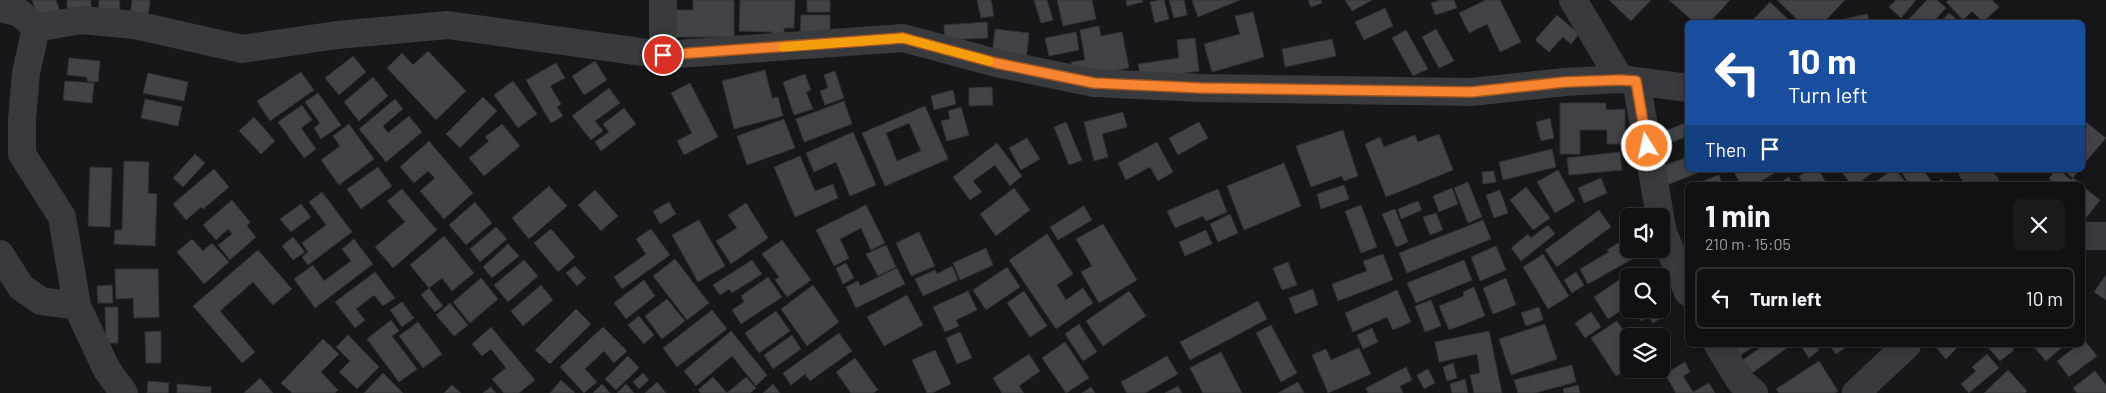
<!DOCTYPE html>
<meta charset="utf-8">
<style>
body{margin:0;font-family:Barlow,sans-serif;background:#1a1a1c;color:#f1f3f6;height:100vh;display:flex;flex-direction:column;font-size:19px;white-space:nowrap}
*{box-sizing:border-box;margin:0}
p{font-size:16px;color:#9c9da0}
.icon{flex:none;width:28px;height:28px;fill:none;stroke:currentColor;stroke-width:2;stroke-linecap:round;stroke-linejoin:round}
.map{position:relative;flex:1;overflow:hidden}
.drawer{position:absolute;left:1685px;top:182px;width:400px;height:165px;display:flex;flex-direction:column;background:#111113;border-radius:8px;box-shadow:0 2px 8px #0003,0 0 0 1px #303133}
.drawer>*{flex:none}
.hud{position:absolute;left:1685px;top:20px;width:400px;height:152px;border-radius:8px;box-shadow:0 2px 8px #0003,0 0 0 1px #303133;background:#1a4fa0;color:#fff;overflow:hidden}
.controls{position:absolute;left:1620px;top:208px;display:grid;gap:10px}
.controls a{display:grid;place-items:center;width:50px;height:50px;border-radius:8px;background:#111113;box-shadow:0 2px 8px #0003,0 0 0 1px #303133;font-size:25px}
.pin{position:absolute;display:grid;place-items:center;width:42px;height:42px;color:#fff;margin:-21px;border:2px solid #fff;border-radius:50%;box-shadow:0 1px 5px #0007}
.me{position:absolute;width:55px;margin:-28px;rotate:350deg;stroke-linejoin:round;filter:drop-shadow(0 0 4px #0008)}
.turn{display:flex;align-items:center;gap:18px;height:105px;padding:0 20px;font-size:22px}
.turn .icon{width:65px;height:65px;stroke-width:2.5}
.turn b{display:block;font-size:35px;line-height:42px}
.then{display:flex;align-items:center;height:48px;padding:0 20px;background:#0003;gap:10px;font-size:19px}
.round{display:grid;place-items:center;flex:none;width:52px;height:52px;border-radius:8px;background:#1a1a1c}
.head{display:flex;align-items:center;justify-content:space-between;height:85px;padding:0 20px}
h1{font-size:30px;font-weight:700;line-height:38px}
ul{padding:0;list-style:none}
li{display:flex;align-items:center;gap:15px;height:62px;margin:0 10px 8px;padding:0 10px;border:2px solid #303133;border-radius:8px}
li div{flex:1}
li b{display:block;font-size:19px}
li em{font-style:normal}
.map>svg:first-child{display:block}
.building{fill:#414346;stroke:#313235;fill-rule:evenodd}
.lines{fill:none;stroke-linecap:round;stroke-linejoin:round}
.minor{stroke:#383a3e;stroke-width:28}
.route-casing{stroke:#a15620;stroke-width:12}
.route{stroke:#f78431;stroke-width:9}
.slow{stroke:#f59e0b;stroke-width:9}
</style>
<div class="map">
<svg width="2106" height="393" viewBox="0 0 2106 393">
<rect width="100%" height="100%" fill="#171719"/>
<path class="building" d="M32 0H56L62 17 41 25Z
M67 0H91V15L67 14Z
M99 0H120L119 14 98 13Z
M132 0H150L148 18 130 16Z
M693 0H734V37H669V10H693Z
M740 0H795L794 28H784V39H772V32L739 31Z
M807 0H830V12H807Z
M977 0H991L994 16 981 18Z
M1034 0H1047L1053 20 1041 23Z
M1057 0H1092L1096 19 1063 26Z
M1126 0H1142L1143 2 1127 6Z
M1159 0H1164L1169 19 1155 23 1150 2Z
M1169 0H1184L1187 15 1174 18Z
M1192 0H1240L1198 17Z
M1308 0H1321L1322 3 1311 7Z
M1345 0H1372L1352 11Z
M1440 0H1454L1457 8 1435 15 1431 3Z
M1486 0H1500L1521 42 1500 52 1487 24 1469 33 1459 13Z
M1609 0H1651L1631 21Z
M1669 0H1730L1710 22H1694Z
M1777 0H1845L1824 22H1800Z
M1896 0H1916L1901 18 1889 7Z
M1927 0H1937L1946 8 1933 22H1906Z
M1949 0H1992L1999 7 1983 22 1972 11 1963 20 1946 2Z
M1770 2 1791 22H1754L1752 21Z
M1385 8 1393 26 1364 40 1355 22Z
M1253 12 1264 57 1212 72 1204 44 1240 34 1235 16Z
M1949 13 1960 22H1941Z
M1867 14 1870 22H1841L1840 20Z
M801 15H830V33L800 34Z
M1557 15 1579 34 1571 44 1563 37 1549 52 1535 40Z
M987 22 988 38 945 40 944 25Z
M1099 26 1101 36 1122 32 1129 68 1074 78 1071 62 1085 60 1080 30Z
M995 29 1029 33 1026 61 992 57Z
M1436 29 1454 61 1439 68 1422 37Z
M1406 30 1428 69 1413 76 1392 38Z
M1076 32 1079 50 1049 56 1045 38Z
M1195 38 1199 71 1141 79 1138 64 1179 58 1177 40Z
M1332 39 1336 56 1285 67 1282 49Z
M428 51 466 91 436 120 387 68 402 53 413 65Z
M353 56 366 72 339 95 325 78Z
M69 58 100 61 98 82 87 81V77L67 75Z
M595 61 607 80 584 95 572 76Z
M556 63 565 78 550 86 561 104 557 107 563 116 551 123 526 80Z
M765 70 772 98 778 97 783 116 734 129 722 81Z
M835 71 844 98 825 105 820 91 828 88 824 75Z
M301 72 314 90 270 121 257 101Z
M148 73 188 82 184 101 143 93Z
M805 74 811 90 806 92 813 109 794 115 783 82Z
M373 77 388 96 359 121 344 102Z
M65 81 94 83 92 103 63 100Z
M513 81 537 114 518 128 494 95Z
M690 83 718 137 684 155 677 141 692 133 671 93Z
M992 87 993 105 969 106V88Z
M609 88 620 103 595 121 603 131 591 140 572 116Z
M953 90 956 104 934 110 931 96Z
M318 93 341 125 321 139 314 128 320 123 305 102Z
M483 97 497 111 460 148 446 134Z
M145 99 182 107 178 126 141 118Z
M395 99 403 109 383 126 388 133 409 116 422 132 386 162 359 129Z
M844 101 852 124 804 142 796 119Z
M1560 103H1606V110L1625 109V144H1607V130H1580V154H1560Z
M302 105 312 120 301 128 316 149 304 158 278 122Z
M925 106 948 159 885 186 862 133ZM909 123 921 151 897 161 886 133Z
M961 107 969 135 947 141 941 121 950 119 948 111Z
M624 108 636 124 601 151 595 142 609 132 603 124Z
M1123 112 1127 127 1102 134 1108 157 1094 161 1084 122Z
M254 117 275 141 261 154 239 131Z
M1550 118 1554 138 1541 141 1536 122Z
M784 119 795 148 747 165 737 136Z
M2082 119 2106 138 2082 166Z
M1066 122 1082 160 1069 165 1054 127Z
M1199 122 1208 138 1178 155 1169 138Z
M1688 122V136L1670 143 1665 131Z
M349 124 374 159 339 185 321 160 340 146 333 136Z
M502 124 520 146 484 176 469 158 489 141 485 137Z
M1343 130 1358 176 1344 181 1342 176 1311 187 1296 146Z
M853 132 876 185 850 196 836 162 814 172 806 153Z
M1439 134 1453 170 1386 197 1365 144 1380 137 1384 147 1415 135 1418 142Z
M1027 138 1040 159 1021 170 1009 148Z
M429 141 473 193 444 219 420 191 435 178 428 171 414 183 400 167Z
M1157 142 1173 172 1158 181 1150 167 1126 180 1118 163Z
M997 143 1022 176 1010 186 995 165 973 181 982 192 970 200 953 177Z
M1552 149 1556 167 1503 180 1499 162Z
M1620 152 1622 170 1569 175 1567 158Z
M195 154 205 163 183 187 173 178Z
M800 156 815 191 833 184 838 198 795 217 774 167Z
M1688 157V170H1705L1667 185 1660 167Z
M124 161 149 162 148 193 157 194 155 246 114 244 115 230H122Z
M1284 163 1301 206 1244 230 1227 186Z
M90 167 112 168 110 227 88 226Z
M378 167 392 186 361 209 347 189Z
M214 169 229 187 203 209 201 207 186 220 173 204Z
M1558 170 1575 201 1555 213 1537 182Z
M1733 170H1780L1754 185H1741Z
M1809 170H1819L1827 185H1804L1799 176Z
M1840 170H1876L1856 185H1852Z
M1892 170H1896L1905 182 1901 185H1871Z
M1900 170H1923L1934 185 1942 179 1946 185H1910Z
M2055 170H2063L2082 185H2057L2049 179Z
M2059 170H2079L2071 180Z
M1494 171 1496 182 1483 184 1482 172Z
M1719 175 1722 185H1692Z
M1789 177 1793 185H1781L1780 183Z
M1601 178 1607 193 1584 203 1578 188Z
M1468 182 1482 217 1468 223 1454 188Z
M1344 185 1349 199 1321 209 1317 194Z
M549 186 567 206 529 239 512 218Z
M2082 186 2100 200 2082 223Z
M1526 187 1550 218 1533 230 1510 200Z
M1014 188 1030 210 996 236 980 214Z
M1452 188 1458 204 1439 212 1433 196Z
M402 189 437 230 393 268 375 247 405 222 387 201Z
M1218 189 1227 212 1206 221 1203 216 1175 228 1167 211Z
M595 190 618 216 601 231 578 205Z
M1500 190 1508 213 1494 218 1486 195Z
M322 192 352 232 308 265 302 257 308 252 302 243 326 225 309 202Z
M232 200 250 222 247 226 256 237 230 260 218 245 232 234 228 229 216 240 203 225Z
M1418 201 1422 210 1401 219 1398 209Z
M475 202 492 223 466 245 449 225Z
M669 202 676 214 660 224 653 211Z
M746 203 768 238 731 264 716 241 737 228 728 215Z
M301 204 311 217 291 232 280 219Z
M866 205 885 243 871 250 861 228 840 239 849 258 834 266 816 230Z
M1361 205 1377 247 1361 253 1345 211Z
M1084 206 1092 220 1058 240 1050 227Z
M1395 209 1408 242 1396 247 1382 214Z
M1599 210 1611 227 1557 267 1545 250Z
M1436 213 1443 230 1430 235 1423 217Z
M1230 214 1238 233 1218 242 1210 224Z
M699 220 725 266 698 282 672 235Z
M1483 220 1491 239 1407 273 1399 253Z
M1103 224 1137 280 1099 303 1081 272 1092 266 1076 239Z
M1548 225 1555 234 1521 261 1511 248 1528 234 1531 238Z
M496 227 507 239 480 262 470 249Z
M551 229 575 257 558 272 534 243Z
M651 229 670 255 622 289 614 277 646 254 636 239Z
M1206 230 1212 244 1185 256 1179 242Z
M919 232 935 266 911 276 896 243Z
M1047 234 1073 274 1057 285 1066 300 1083 288 1093 303 1056 329 1009 260Z
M444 236 474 273 452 291 442 278 429 288 410 265Z
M293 237 305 252 293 260 282 246Z
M192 239 203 251 212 243 229 262 204 284 177 252Z
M354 239 373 264 315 308 294 279 313 265 324 281 351 261 342 249Z
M782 240 811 280 787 297 775 280 779 277 762 254Z
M1623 240 1634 258 1588 284 1580 269 1609 252 1607 250Z
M508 244 519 256 492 278 483 267Z
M886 245 896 267 878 276 866 254Z
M1496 246 1506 270 1480 281 1471 257Z
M986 248 993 265 960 280 953 263Z
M258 250 292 289 273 305 253 282 220 311 255 352 242 363 193 306Z
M1383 254 1393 280 1338 301 1332 284 1367 271 1363 261Z
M1543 254 1569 296 1548 309 1523 267Z
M675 259 709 303 687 320 653 276Z
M524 260 538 276 508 302 494 285Z
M752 260 762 274 732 293 729 289 720 295 713 285Z
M1464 260 1472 280 1416 303 1407 283Z
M1288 262 1297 285 1282 290 1273 268Z
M846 263 854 278 843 284 836 268Z
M575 266 586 278 577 286 566 273Z
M952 266 958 280 923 296 915 279 935 270 937 274Z
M1007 267 1020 287 986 310 973 290Z
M897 268 905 284 856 308 846 287 858 281 860 286Z
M115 269H158L159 317 134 318 133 298 116 299Z
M1634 270 1638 276H1629V305L1608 319 1594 297Z
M375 272 395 298 383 306 374 295 356 309 365 320 355 328 335 302Z
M1576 272 1584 285 1572 293 1564 280Z
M2106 275V300L2094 292Z
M768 277 782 297 741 324 732 310 744 302 741 296Z
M481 278 498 299 470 323 453 302Z
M1506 278 1516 305 1493 314 1483 288Z
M644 280 655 296 626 319 614 303Z
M112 285 113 303H98L97 286Z
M541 285 553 300 523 326 511 311Z
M813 285 839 322 807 346 781 309Z
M1474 287 1485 316 1449 330 1439 306 1464 296 1463 292Z
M429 288 443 306 435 312 421 295Z
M1313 289 1318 305 1295 314 1289 298Z
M1397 290 1411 322 1393 330 1387 317 1353 332 1345 313Z
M968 291 977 310 956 320 959 326 945 332 933 307Z
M1024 291 1047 326 1030 337 1007 303Z
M1129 291 1146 316 1103 346 1086 321Z
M907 295 923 325 884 346 867 317Z
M667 299 685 321 662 339 645 316Z
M1431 300 1441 326 1425 332 1415 306Z
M1258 301 1267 319 1190 360 1180 342Z
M402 302 414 318 402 327 390 310Z
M450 303 468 325 454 336 436 315Z
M105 307H118V343H106Z
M1539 307 1543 320 1526 326 1521 313Z
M576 309 591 324 550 364 535 350Z
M1636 309H1658L1663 317 1653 323 1648 317 1641 321 1634 311Z
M712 310 727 329 677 367 663 348Z
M776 311 790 331 759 353 745 333Z
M1591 312 1601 327 1585 338 1575 323Z
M639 316 654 335 644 344 628 325Z
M391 320 399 331 392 336 417 369 399 382 367 339Z
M1617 321 1629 339V368L1616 376 1591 338Z
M418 322 442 354 423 368 399 336Z
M1079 324 1097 352 1083 361 1065 334Z
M1545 324 1557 359 1511 375 1499 339Z
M1271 325 1297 373 1281 382 1256 333Z
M491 327 535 380 519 393H504L492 379 506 368 491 349 482 356 472 344Z
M603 327 627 351 614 363 604 351 585 369 597 382 584 393 560 367Z
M1372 328 1378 342 1363 349 1357 335Z
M161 331V363H146L145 332Z
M731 331 767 375 756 386 732 356 696 386 684 371Z
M1489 331 1502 393H1474L1470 375 1480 373 1477 354 1439 362 1435 342Z
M960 332 972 358 957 364 946 338Z
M839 333 852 351 810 381 805 374 791 385 783 373Z
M348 335 379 367 357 389 339 372 350 361 336 347Z
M792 335 801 349 773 369 764 355Z
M323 339 339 354 321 372 338 390 335 393H292L281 383Z
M2084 340 2097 356 2069 377 2057 361 2078 345H2082Z
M1065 342 1089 378 1066 393 1042 358Z
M1728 345H1756L1736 358Z
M1764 345H1791L1752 373 1743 360Z
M1800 345H1815L1819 350 1809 358Z
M1829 345H1849L1836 354Z
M1934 345H1955L1956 349 1946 359Z
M1986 345H2010L2014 350 2000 361Z
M2036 345H2065L2046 361 2034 347Z
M1359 348 1371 374 1328 393 1312 355 1326 349 1331 360Z
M935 350 951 384 932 393H927L912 360Z
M1221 352 1242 393H1203L1190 368Z
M1029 354 1040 371 1019 386 1024 393H1002L993 378Z
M1987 354 1999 368 1969 393 1961 384 1976 371 1972 367Z
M628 356 639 368 616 390 605 379Z
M1167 356 1178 374 1145 393H1127L1121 382Z
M855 358 878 390 873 393H851L836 372Z
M1819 361 1838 391 1835 393H1779L1776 389Z
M1685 362 1690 372 1683 376 1693 392 1709 383 1715 393H1676L1665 374Z
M1453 363 1457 378 1447 381 1443 367Z
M1572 365 1576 382 1535 393H1518L1514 380Z
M1406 367 1412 380 1400 386 1403 393H1368L1366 388Z
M1428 369 1435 383 1424 389 1417 375Z
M2008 370 2027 391 2025 393H1984Z
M2095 371 2106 385V393H2077L2073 388Z
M383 373 403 393H364Z
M643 373 649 380 639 389 633 382Z
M713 377 727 393 746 377 756 388 750 393H701L698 390Z
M260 378 273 393H244Z
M1465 379 1468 393H1452L1450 384Z
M561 380 575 393H550Z
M148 381 169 383 168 393H147Z
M657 382 666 393H645Z
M1298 382 1304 393H1278Z
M177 384 211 387V393H177Z
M602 384 610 393H593Z
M626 384 634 393H617Z
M773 384 780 393H763Z
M452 385 461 393H444Z
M1578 385 1580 393H1564L1563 389Z
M1178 386 1182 393H1165Z
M491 387 496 393H483Z
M1091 387 1095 393H1082Z"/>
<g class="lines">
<path class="minor" d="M1573 0 1620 79
M0 8 20 13 36 28 26 73 22 120V154L62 217 77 306 107 370 124 393
M36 28 81 20 135 25 242 49 337 35 448 25 663 55 903 38 996 63 1094 83 1201 88 1471 92 1565 82 1620 79 1688 88
M663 55V0
M1636 81 1660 216
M1972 170 1986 185
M1661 222 1663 233 1688 292
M2082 236H2106
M0 254 21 287 41 301 77 306
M1718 345 1740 381 1754 393
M1856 393 1907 345"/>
</g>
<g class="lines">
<g class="route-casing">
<path id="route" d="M663 55 903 38 996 63 1094 83 1201 88 1471 92 1565 82 1620 80 1636 81 1647 146"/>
</g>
<use href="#route" class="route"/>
<path class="slow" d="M783 47 903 38 989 61"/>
</g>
</svg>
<div class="controls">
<a><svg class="icon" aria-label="sound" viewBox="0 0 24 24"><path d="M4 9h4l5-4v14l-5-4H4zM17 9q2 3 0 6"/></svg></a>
<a><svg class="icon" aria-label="search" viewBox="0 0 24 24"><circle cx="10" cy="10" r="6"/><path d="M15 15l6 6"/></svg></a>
<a><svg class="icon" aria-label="layers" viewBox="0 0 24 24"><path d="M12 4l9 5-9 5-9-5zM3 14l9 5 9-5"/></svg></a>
</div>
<div class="pin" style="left:663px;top:55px;background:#d93025"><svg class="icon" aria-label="arrive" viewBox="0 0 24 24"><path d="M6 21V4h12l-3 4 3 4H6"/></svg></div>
<svg class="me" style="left:1647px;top:146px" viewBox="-20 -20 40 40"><circle r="17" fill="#f78431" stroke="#fff" stroke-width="3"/><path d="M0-11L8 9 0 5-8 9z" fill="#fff"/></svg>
<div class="hud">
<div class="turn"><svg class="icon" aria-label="left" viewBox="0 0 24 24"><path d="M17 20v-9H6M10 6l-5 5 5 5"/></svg><div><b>10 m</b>Turn left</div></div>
<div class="then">Then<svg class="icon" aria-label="arrive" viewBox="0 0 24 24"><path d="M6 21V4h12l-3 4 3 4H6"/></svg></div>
</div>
<section class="drawer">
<div class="head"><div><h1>1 min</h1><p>210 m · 15:05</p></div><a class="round"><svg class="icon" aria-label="close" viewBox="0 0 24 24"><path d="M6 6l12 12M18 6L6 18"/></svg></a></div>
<ul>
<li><svg class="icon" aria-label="left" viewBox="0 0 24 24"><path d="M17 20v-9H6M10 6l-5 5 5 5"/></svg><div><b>Turn left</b></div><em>10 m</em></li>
</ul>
</section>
</div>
